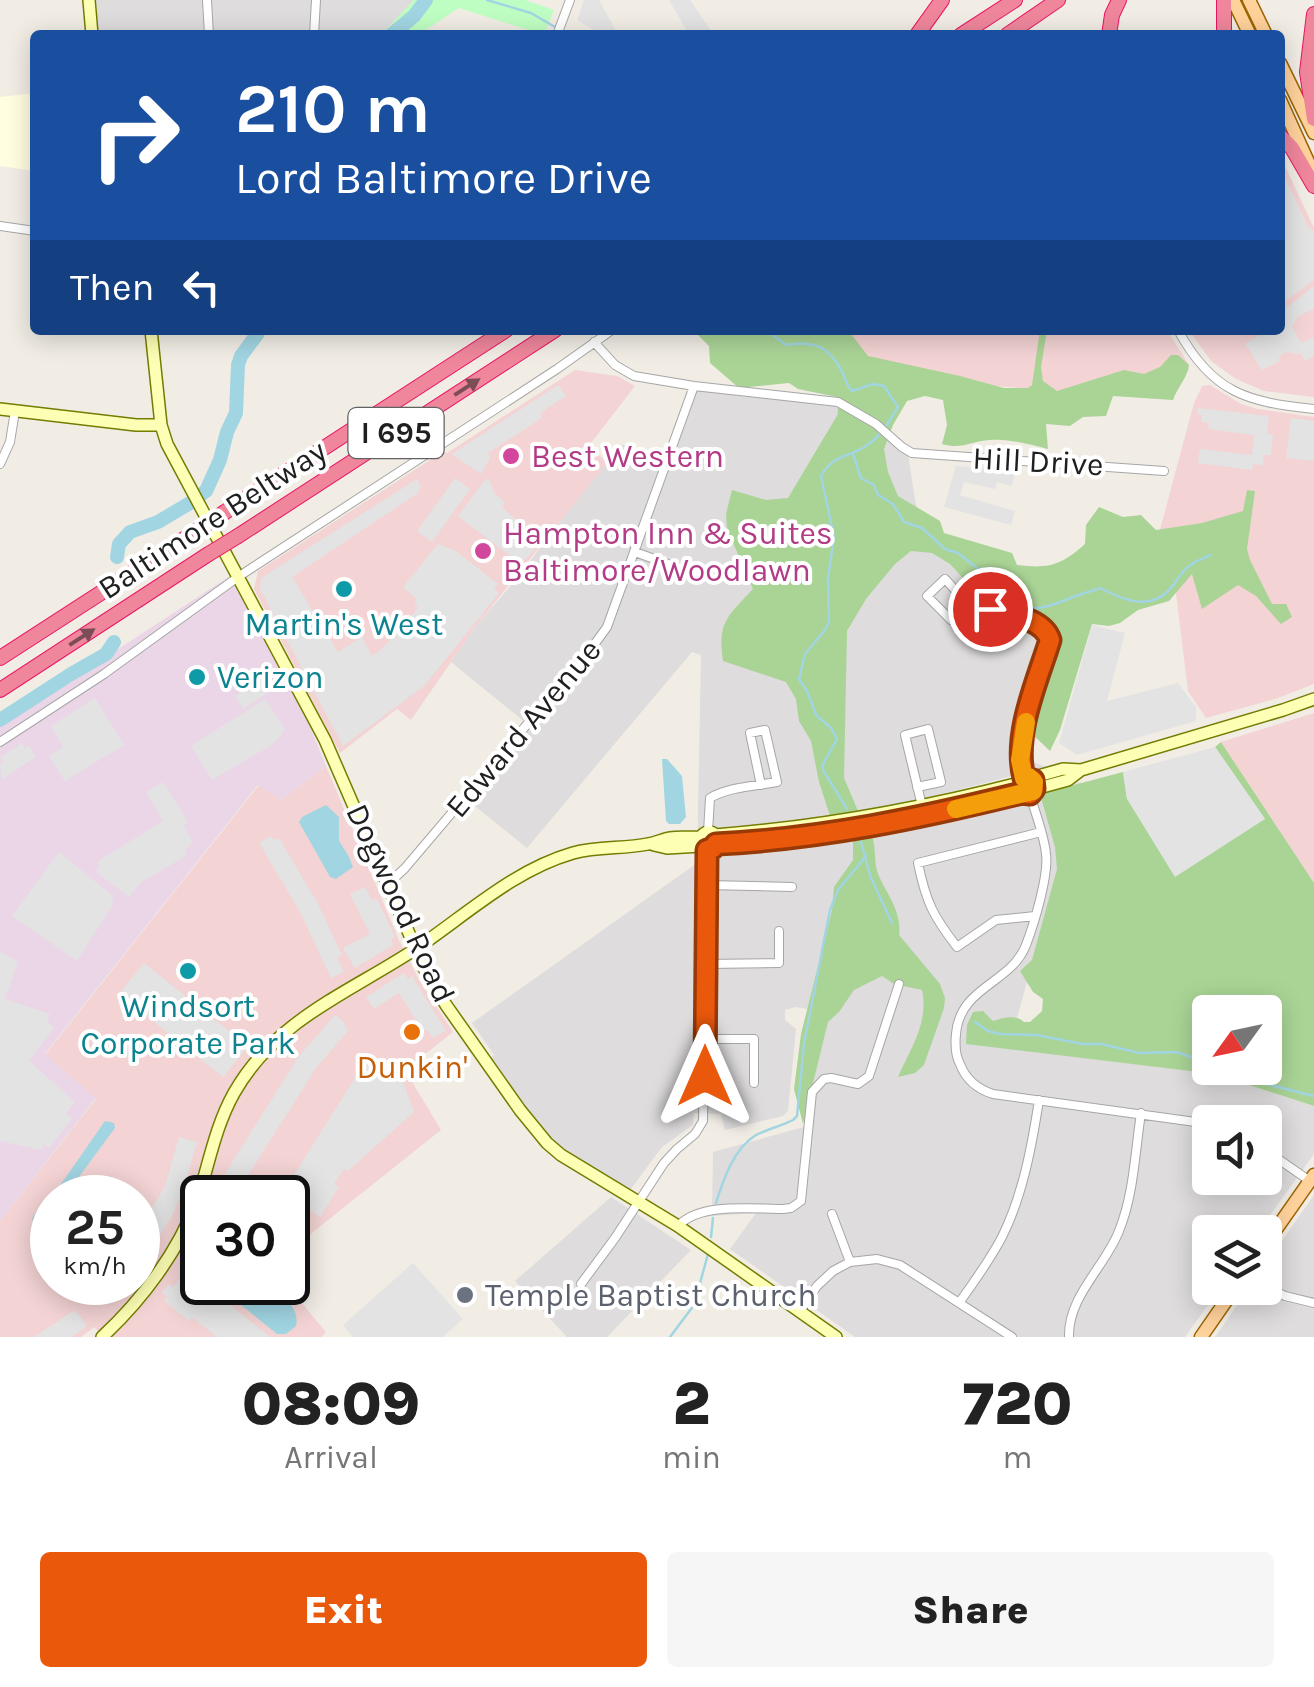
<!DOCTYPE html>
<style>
body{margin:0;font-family:Karla,sans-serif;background:#f6f6f6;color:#222;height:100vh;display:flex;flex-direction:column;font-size:38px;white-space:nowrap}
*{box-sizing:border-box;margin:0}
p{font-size:32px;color:#767676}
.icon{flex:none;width:55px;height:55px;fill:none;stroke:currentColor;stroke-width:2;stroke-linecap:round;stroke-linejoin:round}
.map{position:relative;height:1337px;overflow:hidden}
.panel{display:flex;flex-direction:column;background:#fff;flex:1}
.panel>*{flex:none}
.guide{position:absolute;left:30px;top:30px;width:1255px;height:305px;border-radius:10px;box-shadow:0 5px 25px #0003;background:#1a4fa0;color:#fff;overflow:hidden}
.needle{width:65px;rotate:237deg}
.buttons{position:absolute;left:1192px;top:995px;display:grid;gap:20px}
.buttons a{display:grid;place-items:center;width:90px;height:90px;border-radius:10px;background:#fff;box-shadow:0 5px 25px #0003;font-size:50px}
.speed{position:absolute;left:30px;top:1175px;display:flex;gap:20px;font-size:50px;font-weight:700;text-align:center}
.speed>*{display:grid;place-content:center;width:130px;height:130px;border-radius:50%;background:#fff;box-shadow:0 5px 25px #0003;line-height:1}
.speed small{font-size:25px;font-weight:400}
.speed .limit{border:5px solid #111;border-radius:15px;background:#fff;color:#111}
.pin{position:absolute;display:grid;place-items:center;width:85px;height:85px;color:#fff;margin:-42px;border:5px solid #fff;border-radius:50%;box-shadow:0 2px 10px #0007}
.me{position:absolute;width:110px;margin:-55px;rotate:0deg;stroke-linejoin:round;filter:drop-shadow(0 0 8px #0008)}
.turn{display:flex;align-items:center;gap:35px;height:210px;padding:0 40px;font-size:45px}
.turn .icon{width:130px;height:130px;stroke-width:2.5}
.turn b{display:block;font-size:70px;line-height:85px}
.then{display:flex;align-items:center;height:95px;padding:0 40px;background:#0003;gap:20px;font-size:38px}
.eta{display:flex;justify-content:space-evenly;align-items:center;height:170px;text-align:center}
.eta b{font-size:60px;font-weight:800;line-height:70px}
.action{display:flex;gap:20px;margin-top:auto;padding:20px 40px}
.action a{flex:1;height:115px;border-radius:10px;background:#ea580c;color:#fff;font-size:40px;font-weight:800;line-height:115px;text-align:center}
.action a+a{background:#f6f6f6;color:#222}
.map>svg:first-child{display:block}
.residential{fill:#dedcdc;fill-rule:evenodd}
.commercial{fill:#f3d3d3;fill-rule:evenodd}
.industrial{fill:#ebd6e7}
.education{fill:#fffee0}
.forest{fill:#aad496;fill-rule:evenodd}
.park{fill:#bffec2}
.parking{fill:#e3e3e3}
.water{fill:#a1d5e2}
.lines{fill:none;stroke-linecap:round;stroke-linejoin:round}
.stream{stroke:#a1d5e2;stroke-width:2.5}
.river{stroke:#a1d5e2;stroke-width:14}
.street-casing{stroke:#a6a6a6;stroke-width:10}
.secondary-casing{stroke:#737d00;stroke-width:14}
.primary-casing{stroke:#9b6400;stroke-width:15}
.highway-casing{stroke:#eb1664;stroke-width:16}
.street{stroke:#fff;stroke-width:8}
.secondary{stroke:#fdffb5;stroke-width:11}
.primary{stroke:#ffd29c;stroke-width:12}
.highway{stroke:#ef869c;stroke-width:14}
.highway-bridge-casing{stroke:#eb1664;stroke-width:16;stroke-linecap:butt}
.highway-bridge{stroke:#ef869c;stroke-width:14}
.oneway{fill:#7d4d57}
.route-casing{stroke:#983908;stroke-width:25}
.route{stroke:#ea580c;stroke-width:18}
.slow{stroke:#f59e0b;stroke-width:18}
.hotel-dot{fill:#d1479c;stroke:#fff;stroke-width:4}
.culture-dot{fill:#0f9aa8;stroke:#fff;stroke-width:4}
.food-dot{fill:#e8710a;stroke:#fff;stroke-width:4}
.worship-dot{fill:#6b7280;stroke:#fff;stroke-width:4}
.labels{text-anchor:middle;stroke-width:8;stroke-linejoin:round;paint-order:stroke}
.shield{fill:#fff;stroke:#626262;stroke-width:2.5}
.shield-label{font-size:30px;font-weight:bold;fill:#1f1f1f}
.hotel-label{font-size:32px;fill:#b23c85;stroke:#fff;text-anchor:start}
.street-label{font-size:32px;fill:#1f1f1f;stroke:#fff}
.culture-label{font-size:32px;fill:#0d838f;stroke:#fff}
.food-label{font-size:32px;fill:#c56008;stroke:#fff}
.worship-label{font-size:32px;fill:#5b616d;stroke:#fff;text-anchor:start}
</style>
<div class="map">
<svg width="1314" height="1337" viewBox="0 0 1314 1337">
<rect width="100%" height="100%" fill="#f1ede5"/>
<path class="residential" d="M96 0H414L381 35H98Z
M698 390 836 405 848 411 876 428 908 455 916 505 925 521 1069 617 1030 761 1046 767 912 802 831 817 845 839 969 813 1081 782 1009 1048 1215 1074 1314 1106V1154L1258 1232H1210V1288H1220L1185 1337H855L730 1249 756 1213 712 1216 713 1152 804 1127 811 1049 817 1011 796 1007 785 1010V1020L796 1029 788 1111 783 1116 725 1130 721 1114 694 1113 693 1125 662 1147 630 1190 582 1164 550 1140 489 1059 494 1055 472 1023 697 863 701 655 692 652 527 848 470 802 531 727 451 662 476 626 513 583 620 444 672 461ZM1210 1122H1265V1178H1210Z
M1314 1195V1337H1215L1249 1288H1265V1265Z
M611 1197 691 1250 607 1337H567L515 1281Z"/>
<path class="commercial" d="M1280 155 1314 228V397L1264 391 1236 379 1211 361 1189 330H1280Z
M773 330H1167L1189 365 1188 371 1176 390 1173 400 843 374Z
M575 370 617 376 635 386 588 447 608 462 476 626 411 720 397 709 340 753 254 589 258 571 444 451 447 453Z
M1210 385 1241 404 1257 409 1314 417V684L1278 698 1206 718 1188 691 1170 545 1158 537 1194 403 1202 386Z
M1314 713V883L1221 742Z
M326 766 399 940 419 980 453 1032 405 1070 441 1130 288 1252V1198H202V1282L285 1283 326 1332 321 1337H105L94 1327 81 1337H0V1221L96 1099 45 1055 259 785 281 800ZM52 1198H138V1282H52Z"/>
<path class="industrial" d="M230 576 309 724 326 766 281 800 258 785 45 1054 96 1098 0 1221V726Z"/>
<path class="education" d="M35 93V171L0 166V97Z"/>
<path class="forest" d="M693 330H848L868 356 960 376 1004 388H1028L1032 385 1040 330H1047L1041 367 1043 381 1057 391 1124 370 1144 374 1160 367 1171 355H1178L1189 365C1188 377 1177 388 1173 400L1113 396 1106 416 1083 417 1070 426 1046 424 1048 449C1030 445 1009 438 990 440 971 441 962 450 942 444L947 425 943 400 925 396 907 401 893 425 884 449 888 472 898 496 940 521 944 533 1012 553 1017 565C1050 569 1061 565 1085 544L1086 525 1099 507 1123 517 1141 515 1156 530 1202 523 1243 511 1247 490 1255 491 1247 549 1250 560 1272 604H1286L1292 617 1281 624 1256 596 1238 585 1202 609 1192 574 1169 601 1138 610 1120 623 1109 626 1092 624 1060 730 1050 751 1030 732 1056 637 1051 622 982 599 950 564 932 553 911 551 895 564 866 599 847 631 844 778 858 811 830 816 819 782 811 741 799 721 796 699 786 682 723 661C717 622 728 616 753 589L727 529 726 514 732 490 766 500 788 498 838 414 837 397 798 389 789 383 739 388 710 363 709 346Z
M1221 742 1314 883V1106L1215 1074 966 1044 967 1025 973 1012 983 1011 993 1021C1003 1018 1015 1014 1024 1022H1030L1042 1011 1043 999 1033 992 1020 971 1032 960 1057 869 1055 847 1040 794 1123 772 1127 799 1265 819 1215 747ZM1210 1012H1265V1068H1210Z
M871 834C877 847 873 860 878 874 887 895 902 911 899 935L940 984 945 998 944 1008 924 1065 915 1073 898 1077C911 1047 929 1023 922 990L894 984 882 976 854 990 839 1012 828 1022 803 1124 794 1089 801 1034 832 910 834 887 853 860V838Z"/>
<path class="park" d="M414 0H525L554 10 544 35 459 8 418 35H381Z"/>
<path class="parking" d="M584 0H599L618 35H597L595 31 577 20Z
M669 0H690L714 35H689Z
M1280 168 1309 228 1314 231V280L1280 305V220H1284L1280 212Z
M1314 286V309L1299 316 1292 326 1301 343 1314 337V356L1305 361 1301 354 1285 352 1279 357 1280 361 1262 370 1245 344 1267 330H1280V313Z
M558 385 566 396 540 413 542 418 488 453 490 459 481 474 452 454Z
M1198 408 1269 416 1267 434 1273 435 1271 455H1264L1263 465 1253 464 1252 470 1198 463 1200 449 1252 455 1254 435 1208 429 1209 423 1202 422V415L1197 414Z
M1291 418 1314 421V461L1286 458Z
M956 466 1015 470 1012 486 997 482 995 489 964 482 960 495 1015 511 1011 525 944 507Z
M455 478 470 489 432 542 417 531Z
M417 479 421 486 418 493 292 577 338 652 362 637 372 656 381 650 418 608 414 603 417 599 403 587 438 544 456 551 498 584 494 589 499 593 424 686 343 746 260 589 261 578Z
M486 479 491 482 494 493 505 502 502 507 541 542 521 564 458 516Z
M1092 625 1125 633 1107 701 1178 683 1196 707V721L1077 755 1059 743Z
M264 677 272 690 243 709 235 696Z
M95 698 124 745 65 781 49 756 63 747 51 726Z
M265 699 285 729 281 735 273 744 212 780 191 746Z
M22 743 25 748 29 746 36 757 2 779 0 765 3 762 0 757Z
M1215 747 1265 819 1175 877 1127 799 1123 772Z
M163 782 188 822 183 826 193 842 185 850 187 855 139 884 129 897 96 872 100 867 97 862 163 821 146 792Z
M271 836 274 840 279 838 318 904 342 955 337 958 344 972 331 978 300 912 259 843Z
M59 852 113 896 112 906 77 961 12 916Z
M365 887 372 900 377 899 395 937 391 939 393 945 355 968 343 948 370 934 350 894Z
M0 951 18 962 5 999 50 1014 47 1021 54 1028 29 1061 75 1102 66 1113 72 1118 49 1148 44 1144 41 1150 0 1141Z
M144 963 248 1046 223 1077 119 994Z
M404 973 408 979 412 976 446 1031 433 1038 427 1030 423 1032 399 993 374 1009 366 997Z
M335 1015 346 1024 344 1026 349 1030 316 1068 243 1183 237 1197H215L226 1172 299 1056Z
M369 1056 382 1064 397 1065 414 1112 348 1171 344 1169 334 1184 339 1187 320 1217 283 1192Z
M179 1137 197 1142 184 1189 171 1218 138 1267V1232L165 1186Z
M413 1263 463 1319 443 1337H353L343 1325Z
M188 1270 202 1282 270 1337H217L193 1318 189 1321 164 1301 167 1297 162 1293 168 1284 173 1287Z
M75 1310 87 1326 72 1337H34Z"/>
<path class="water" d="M662 759H667L682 776 686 817 680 824H669L666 821Z
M326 805 339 817V841L348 855 353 867 336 879 330 877 299 822 302 817Z
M105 1121 114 1123 115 1128 64 1197 52 1198C52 1210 49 1221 36 1226L32 1219 34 1215 59 1187Z
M213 1283H270C282 1295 300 1307 296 1326L286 1334H277L230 1296V1291L225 1287 220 1289Z"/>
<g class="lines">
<path class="stream" d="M487 0 531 13 555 27
M562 30 571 35
M766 330 786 345C813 341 828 345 841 370 846 378 845 384 852 391L873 384 884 386 898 407 885 428
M853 454 861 478 874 485 878 495 893 504 904 522 922 528 945 549 958 553 988 577 989 593C1019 612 1036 613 1068 599 1079 594 1090 592 1100 588 1121 599 1148 611 1168 591 1176 584 1179 573 1189 566 1195 561 1204 558 1211 555
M847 809 823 770V764L837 739 831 728 816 715 807 691 799 679 805 654 825 630 829 622 828 578 834 537 821 476C833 454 848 458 866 446 869 444 878 436 880 434
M860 839 871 878 892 923
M975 1022 988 1031 1000 1034 1036 1035 1083 1044H1101L1140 1053 1177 1052 1210 1064
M1216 1068 1239 1077 1314 1096
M716 1203C723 1180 734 1148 756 1135 768 1129 781 1126 793 1120L797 1116 804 1044 830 910 838 890 866 856
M711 1237 713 1218
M670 1337 694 1305 708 1254"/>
<path class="river" d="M391 35 414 16 426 0
M117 557 119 544 130 532 158 522 190 503 206 491 220 460 227 432 236 413 238 365 241 356 258 333
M0 720 71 674 106 654 114 642"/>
<g class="street-casing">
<path id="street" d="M207 0 209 35
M314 35 316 0
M557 35 570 0
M0 226 35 231
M1178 330C1212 393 1247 402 1314 409
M594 342 615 365 634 376 694 386 838 402 876 424 902 447 912 453 1164 471
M0 464 10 442 15 411
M635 552 701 576
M968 602 951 620 927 596 945 579C952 586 960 597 969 603 991 616 1042 613 1049 640 1037 682 1013 733 1024 778
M0 742 104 674 238 577 557 369 612 330
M917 787 941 782 928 729 905 735 922 806
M1030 794C1035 813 1044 834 1046 854 1049 875 1034 924 1026 945 1011 984 960 986 956 1034 955 1044 955 1055 960 1064 966 1080 977 1089 993 1094L1210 1124
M708 832 710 798C728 787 756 786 777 782L765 730 750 733 761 785
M388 884 405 868 591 649 607 627 694 386
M707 885 792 887
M1035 916 996 920 957 947C933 916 926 902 918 863L1041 832
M706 964 779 963V931
M705 1039H754V1083
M1265 1150 1310 1181
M832 1214 850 1262
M678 1226C700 1202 752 1209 783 1209L791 1208 801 1201 812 1092 824 1079 831 1078 858 1084 869 1076 899 984
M581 1284 615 1238 664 1163 677 1149 695 1134 703 1121 707 849
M1265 1286 1285 1296 1314 1303
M959 1303C974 1282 990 1260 1002 1237 1023 1195 1032 1145 1039 1100
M800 1311 817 1286 833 1271 850 1262 877 1259 900 1265 1012 1337
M1069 1337C1068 1296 1105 1267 1119 1231 1134 1194 1135 1152 1141 1113"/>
</g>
<g class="secondary-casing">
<path id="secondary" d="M89 0 92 35
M151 330 161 425 167 444 325 740 424 968 446 1005 520 1110 547 1143 561 1155 678 1226 836 1337
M0 409 136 425H161
M1019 786a8 8 0 1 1 16 0a8 8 0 1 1-16 0Z
M1031 778 1063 769 1081 770
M1035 789 1068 780 1081 770 1283 710 1314 699
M700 841a9 9 0 1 1 18 0a9 9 0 1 1-18 0Z
M715 835C818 827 918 809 1019 783
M716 844C821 839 921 818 1022 793
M654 845 667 848 701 846
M102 1337C142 1300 178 1252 197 1201 209 1164 215 1127 234 1093 277 1018 349 993 417 948 467 914 514 870 573 853 598 846 623 849 648 844 656 843 663 839 670 838 680 837 691 837 701 837"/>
</g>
<g class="primary-casing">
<path id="primary" d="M1233 0 1250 35
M1249 0 1266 35
M1280 63 1314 133
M1280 100 1314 175
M1265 1245 1314 1175
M1201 1337 1235 1288"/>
</g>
<g class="highway-casing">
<path id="highway" d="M1224 0V35
M1314 14 1307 72 1314 119
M917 35 942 0
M961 35 1015 0
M1007 35 1058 0
M1109 35 1112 15 1119 0
M1280 136 1292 148 1314 186
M225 512 506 330
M238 536 555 330
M0 658 195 532
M0 690 207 555"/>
</g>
<use href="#street" class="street"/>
<use href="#secondary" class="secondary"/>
<use href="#primary" class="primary"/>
<use href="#highway" class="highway"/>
<g class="highway-bridge-casing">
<path id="highway-bridge" d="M195 532 225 512
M207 555 238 536"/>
</g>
<use href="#highway-bridge" class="highway-bridge"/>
</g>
<defs><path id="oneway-solid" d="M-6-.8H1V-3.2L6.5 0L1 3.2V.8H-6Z" transform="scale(2.5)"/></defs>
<g class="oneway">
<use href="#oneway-solid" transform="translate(467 387) rotate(-33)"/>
<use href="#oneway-solid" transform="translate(82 637) rotate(-33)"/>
</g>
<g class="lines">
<g class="route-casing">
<path id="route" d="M705 1076 707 850 713 848 716 844C821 839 921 818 1022 793L1030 794 1034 789 1033 780 1024 778C1013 734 1037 682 1050 640 1043 618 1010 615 990 609"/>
</g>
<use href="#route" class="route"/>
<path class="slow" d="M956 809 1033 791 1034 782 1029 777 1024 778 1020 760 1026 722"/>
</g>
<g class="hotel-dot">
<circle cx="511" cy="456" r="10"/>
<circle cx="483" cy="551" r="10"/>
</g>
<g class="culture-dot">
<circle cx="344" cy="589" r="10"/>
<circle cx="197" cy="677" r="10"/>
<circle cx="188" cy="971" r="10"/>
</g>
<circle class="food-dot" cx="412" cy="1032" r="10"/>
<circle class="worship-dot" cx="465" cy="1295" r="10"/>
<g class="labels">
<rect class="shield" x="348.5" y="408" width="95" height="50" rx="8"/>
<g class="shield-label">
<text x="396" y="443">I 695</text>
</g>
<g class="hotel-label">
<text x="531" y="467">Best Western</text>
<text x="503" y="544">Hampton Inn &amp; Suites<tspan x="503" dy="37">Baltimore/Woodlawn</tspan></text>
</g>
<g class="street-label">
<text transform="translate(1038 461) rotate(3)" y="11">Hill Drive</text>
<text transform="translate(212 519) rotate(-33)" y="11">Baltimore Beltway</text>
<text transform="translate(523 728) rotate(-50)" y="11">Edward Avenue</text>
<text transform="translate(401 903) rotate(65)" y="11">Dogwood Road</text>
</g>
<g class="culture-label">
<text x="344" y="635">Martin's West</text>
<text x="217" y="688" text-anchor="start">Verizon</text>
<text x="188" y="1017">Windsort<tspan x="188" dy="37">Corporate Park</tspan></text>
</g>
<g class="food-label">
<text x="412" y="1078">Dunkin'</text>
</g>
<g class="worship-label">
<text x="485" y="1306">Temple Baptist Church</text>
</g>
</g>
</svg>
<div class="buttons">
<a><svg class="needle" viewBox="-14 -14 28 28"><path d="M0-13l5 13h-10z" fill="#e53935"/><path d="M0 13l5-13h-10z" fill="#767676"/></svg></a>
<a><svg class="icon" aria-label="sound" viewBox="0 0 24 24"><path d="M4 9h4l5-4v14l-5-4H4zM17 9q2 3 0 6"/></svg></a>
<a><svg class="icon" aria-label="layers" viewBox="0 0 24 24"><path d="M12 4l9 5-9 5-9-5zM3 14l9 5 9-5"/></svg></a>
</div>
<div class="speed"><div>25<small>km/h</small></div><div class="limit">30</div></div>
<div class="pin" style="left:990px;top:609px;background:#d93025"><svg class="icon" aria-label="arrive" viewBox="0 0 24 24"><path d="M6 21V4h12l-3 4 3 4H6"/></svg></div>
<svg class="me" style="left:705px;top:1076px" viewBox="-20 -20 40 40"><path d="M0-17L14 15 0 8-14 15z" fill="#ea580c" stroke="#fff" stroke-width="4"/></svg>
<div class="guide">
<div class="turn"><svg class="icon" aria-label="right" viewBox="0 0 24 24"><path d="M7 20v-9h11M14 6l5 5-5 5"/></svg><div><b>210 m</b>Lord Baltimore Drive</div></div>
<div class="then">Then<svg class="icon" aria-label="left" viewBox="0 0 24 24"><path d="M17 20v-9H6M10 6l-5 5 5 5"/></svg></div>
</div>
</div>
<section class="panel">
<div class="eta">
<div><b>08:09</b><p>Arrival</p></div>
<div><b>2</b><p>min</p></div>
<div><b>720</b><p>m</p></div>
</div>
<div class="action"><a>Exit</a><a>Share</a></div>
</section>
